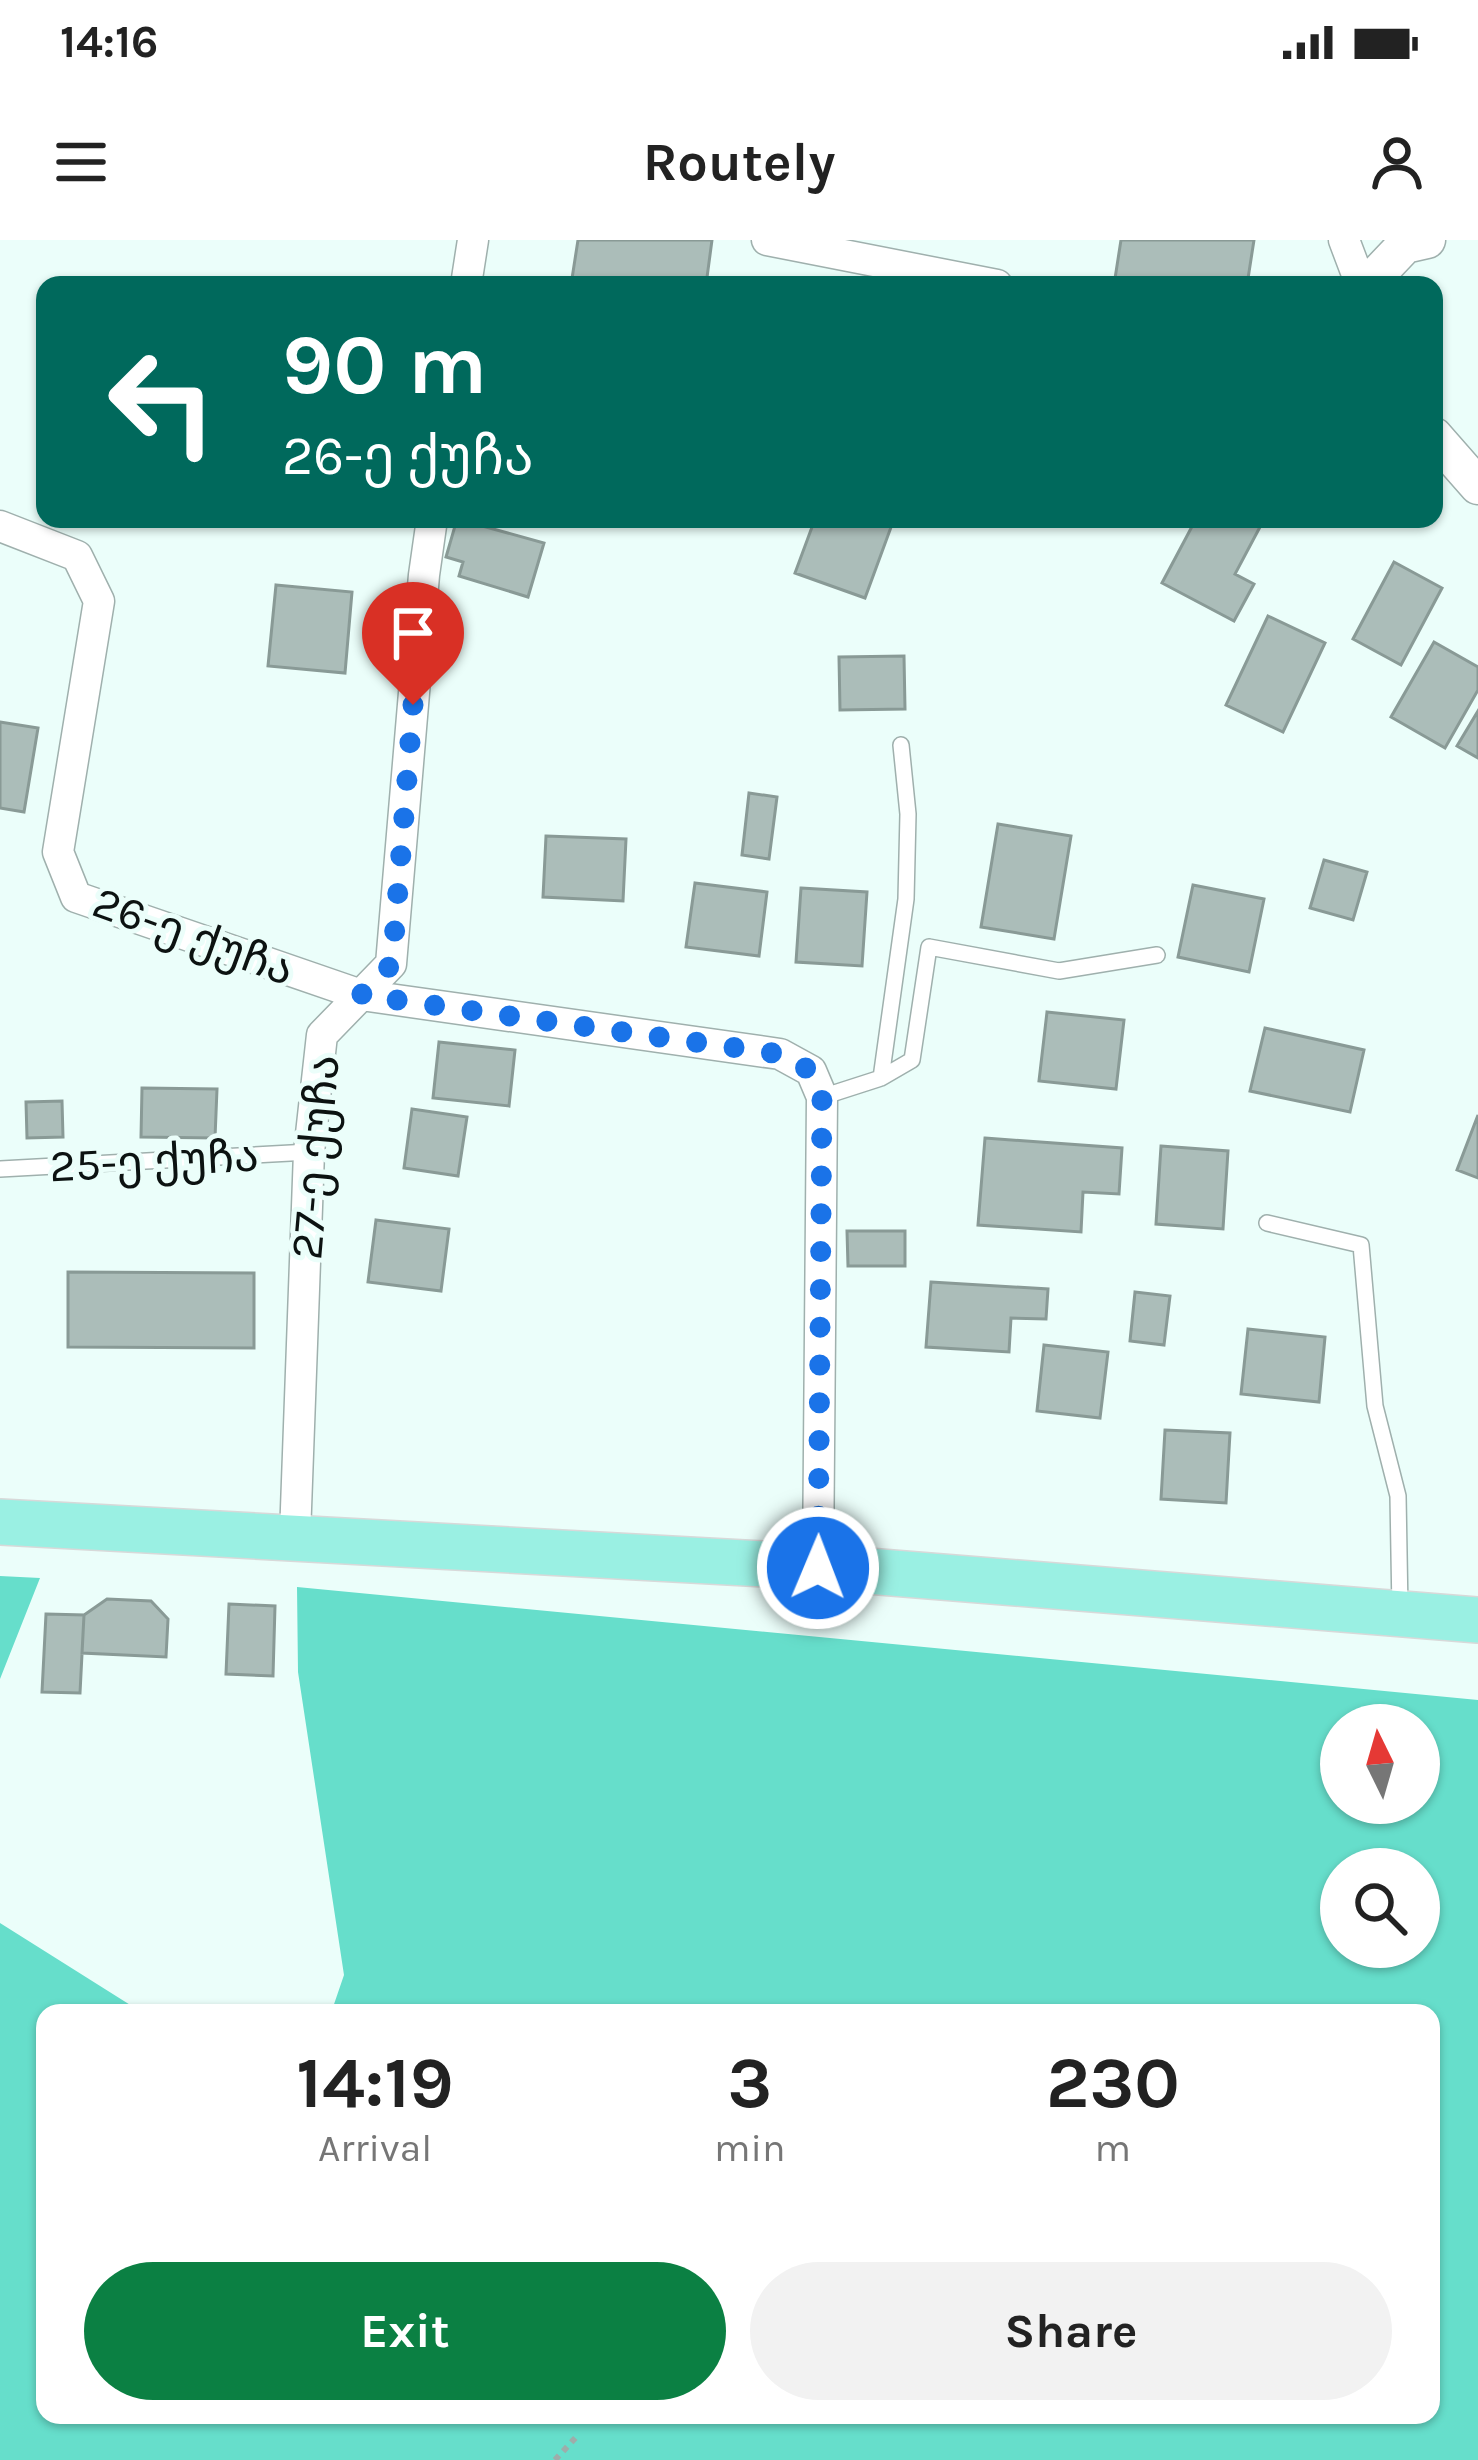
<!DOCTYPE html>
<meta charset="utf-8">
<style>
body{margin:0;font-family:Karla,"Noto Sans Georgian",sans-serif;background:#f2f2f2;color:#222;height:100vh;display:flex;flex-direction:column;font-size:45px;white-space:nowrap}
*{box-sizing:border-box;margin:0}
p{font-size:39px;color:#767676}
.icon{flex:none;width:66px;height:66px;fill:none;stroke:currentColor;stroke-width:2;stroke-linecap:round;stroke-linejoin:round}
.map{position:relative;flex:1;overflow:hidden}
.details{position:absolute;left:36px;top:1764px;width:1404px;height:420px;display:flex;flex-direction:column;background:#fff;border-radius:24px;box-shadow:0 3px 9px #0004}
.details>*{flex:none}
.top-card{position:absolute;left:36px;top:36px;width:1407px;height:252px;border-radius:24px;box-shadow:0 3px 9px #0004;background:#00695c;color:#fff;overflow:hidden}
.needle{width:78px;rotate:355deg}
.fabs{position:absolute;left:1320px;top:1464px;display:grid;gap:24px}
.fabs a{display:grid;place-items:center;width:120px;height:120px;border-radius:50%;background:#fff;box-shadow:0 3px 9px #0004;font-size:60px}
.pin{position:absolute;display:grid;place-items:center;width:102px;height:102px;color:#fff;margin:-123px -51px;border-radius:50% 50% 50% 0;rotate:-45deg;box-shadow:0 0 12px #0007}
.pin .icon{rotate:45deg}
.me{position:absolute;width:132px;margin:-66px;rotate:1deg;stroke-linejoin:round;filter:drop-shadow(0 0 9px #0008)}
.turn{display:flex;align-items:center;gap:42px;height:252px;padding:0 48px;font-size:54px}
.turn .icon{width:156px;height:156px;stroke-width:2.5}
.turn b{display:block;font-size:84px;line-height:102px}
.eta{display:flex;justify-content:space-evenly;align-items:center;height:204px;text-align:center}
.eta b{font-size:72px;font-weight:700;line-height:84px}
.primary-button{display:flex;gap:24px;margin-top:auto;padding:24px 48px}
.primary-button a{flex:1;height:138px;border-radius:72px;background:#0b8043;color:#fff;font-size:48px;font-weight:700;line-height:138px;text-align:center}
.primary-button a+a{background:#f2f2f2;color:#222}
.status{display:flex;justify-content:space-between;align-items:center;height:84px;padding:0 60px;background:#fff;direction:ltr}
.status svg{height:33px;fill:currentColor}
header{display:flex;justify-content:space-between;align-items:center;height:156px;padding:0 48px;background:#fff;font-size:54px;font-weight:700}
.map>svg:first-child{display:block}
.forest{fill:#66decb;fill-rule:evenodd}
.building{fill:#abbdb9;stroke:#899a96;stroke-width:3}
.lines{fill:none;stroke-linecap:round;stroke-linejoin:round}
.service-casing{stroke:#9fb0ad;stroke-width:18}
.minor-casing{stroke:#9fb0ad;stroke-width:33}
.tertiary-casing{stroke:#9fb0ad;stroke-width:39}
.primary-casing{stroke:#d8d9d9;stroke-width:48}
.path{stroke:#9eadaa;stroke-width:6;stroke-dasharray:6 6;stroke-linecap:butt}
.service{stroke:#fff;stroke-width:15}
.minor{stroke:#fff;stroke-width:30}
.tertiary{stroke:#fff;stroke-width:36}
.primary{stroke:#9af0e3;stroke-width:45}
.route{stroke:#1a73e8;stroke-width:21;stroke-dasharray:0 37.8}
.labels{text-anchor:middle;stroke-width:10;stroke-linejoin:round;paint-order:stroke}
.street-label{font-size:45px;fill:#0c1211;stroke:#ebfefa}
</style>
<div class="status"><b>14:16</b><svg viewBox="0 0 49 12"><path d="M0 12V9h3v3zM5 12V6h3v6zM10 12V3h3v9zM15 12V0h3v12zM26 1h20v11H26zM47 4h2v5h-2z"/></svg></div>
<header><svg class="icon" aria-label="menu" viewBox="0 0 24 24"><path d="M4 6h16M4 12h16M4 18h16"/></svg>Routely<svg class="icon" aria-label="person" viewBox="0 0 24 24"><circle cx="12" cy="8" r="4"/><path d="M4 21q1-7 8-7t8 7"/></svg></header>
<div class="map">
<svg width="1478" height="2220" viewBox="0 0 1478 2220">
<rect width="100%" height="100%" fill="#ebfefa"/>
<path class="forest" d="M0 1336 40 1338 0 1439Z
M297 1347 1478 1460V2220H0V1683L143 1773H45V2175H1431V1773H331L344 1735 298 1432ZM1341 1485H1419V1563H1341ZM1341 1629H1419V1707H1341Z"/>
<path class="building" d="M578 0H712L706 45H571Z
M1121 0H1254L1247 45H1114Z
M457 279 544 303 528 357 459 336 463 322 446 317Z
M815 279H894L865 358 795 333Z
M1196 279H1250L1261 285 1235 334 1254 344 1234 381 1162 343Z
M1394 322 1442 348 1401 425 1353 399Z
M276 345 352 352 345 433 268 426Z
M1268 376 1325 403 1283 492 1226 465Z
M1434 402 1478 427V450L1445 508 1391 477Z
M904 416 905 469 840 470 839 417Z
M1478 471V518L1457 506Z
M0 482 38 488 24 572 0 568Z
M749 553 777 557 769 619 742 615Z
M998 584 1071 596 1054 699 981 687Z
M546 596 626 599 623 661 543 657Z
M1324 620 1367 632 1353 680 1310 668Z
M695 643 767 652 759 716 686 707Z
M1193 645 1264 659 1249 732 1178 717Z
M801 648 867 652 862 726 796 722Z
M1047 772 1124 780 1116 849 1039 841Z
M1265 788 1364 810 1350 872 1250 851Z
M439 802 515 810 509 866 433 858Z
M142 848 217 849 215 898 141 897Z
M62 861 63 897 27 898 26 862Z
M412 869 467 877 458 936 404 928Z
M1478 875V938L1457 930Z
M985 898 1122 908 1119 954 1083 952 1081 992 978 985Z
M1161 906 1228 911 1223 989 1156 984Z
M376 980 449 989 441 1051 368 1042Z
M847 991H905V1026H848Z
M68 1032 254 1033V1108L68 1107Z
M931 1042 1048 1049 1046 1079 1011 1078 1009 1112 926 1107Z
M1135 1052 1170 1056 1164 1105 1130 1101Z
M1248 1089 1325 1097 1319 1162 1241 1154Z
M1044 1105 1108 1112 1100 1178 1037 1171Z
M1165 1190 1230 1193 1226 1263 1161 1259Z
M107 1359 151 1361 168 1379 166 1417 82 1413 84 1375Z
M229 1364 275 1366 273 1436 226 1434Z
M46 1374 84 1375 80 1453 42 1452Z"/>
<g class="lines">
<g class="service-casing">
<path id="service" d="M881 838 906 659 908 574 901 505
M822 857 881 838 912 820 929 707 1059 731 1157 715
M0 929 309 912
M1267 983 1361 1005 1375 1166 1398 1256 1400 1370"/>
</g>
<g class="minor-casing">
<path id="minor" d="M767 0 997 45
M1344 0 1361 45
M466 45 473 0
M0 286 77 316 99 361 58 612 76 657 361 755 780 814 811 831 822 857 818 1327
M295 1296 309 912 322 795 391 724 424 335 432 279"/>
</g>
<g class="tertiary-casing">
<path id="tertiary" d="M1367 45 1405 5 1427 0
M1434 196 1478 246"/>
</g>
<g class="primary-casing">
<path id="primary" d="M0 1282 818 1327 1478 1380"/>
</g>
<path class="path" d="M555 2220 578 2195"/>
<use href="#service" class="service"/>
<use href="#minor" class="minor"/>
<use href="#tertiary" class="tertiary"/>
<use href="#primary" class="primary"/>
</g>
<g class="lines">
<path class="route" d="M413 465 392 724 361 755 780 814 811 831 822 857 818 1328"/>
</g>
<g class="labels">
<g class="street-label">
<text transform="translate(194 695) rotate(20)" y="16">26-ე ქუჩა</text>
<text transform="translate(314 917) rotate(-85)" y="16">27-ე ქუჩა</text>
<text transform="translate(154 920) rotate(-3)" y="16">25-ე ქუჩა</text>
</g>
</g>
</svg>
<div class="fabs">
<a><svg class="needle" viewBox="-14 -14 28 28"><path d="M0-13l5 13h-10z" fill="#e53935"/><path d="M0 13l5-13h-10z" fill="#767676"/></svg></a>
<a><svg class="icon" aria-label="search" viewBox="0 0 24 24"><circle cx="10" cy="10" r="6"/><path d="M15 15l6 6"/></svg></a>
</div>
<div class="pin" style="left:413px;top:465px;background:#d93025"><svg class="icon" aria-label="arrive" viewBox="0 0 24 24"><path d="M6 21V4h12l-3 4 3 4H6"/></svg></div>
<svg class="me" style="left:818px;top:1328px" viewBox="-20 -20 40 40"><circle r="17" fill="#1a73e8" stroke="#fff" stroke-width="3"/><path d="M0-11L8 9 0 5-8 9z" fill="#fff"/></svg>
<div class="top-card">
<div class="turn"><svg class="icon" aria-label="left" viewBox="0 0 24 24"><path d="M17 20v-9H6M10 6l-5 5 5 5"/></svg><div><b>90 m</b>26-ე ქუჩა</div></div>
</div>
<section class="details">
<div class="eta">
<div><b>14:19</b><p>Arrival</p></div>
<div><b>3</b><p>min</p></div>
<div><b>230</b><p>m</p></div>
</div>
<div class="primary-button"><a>Exit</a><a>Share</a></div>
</section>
</div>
